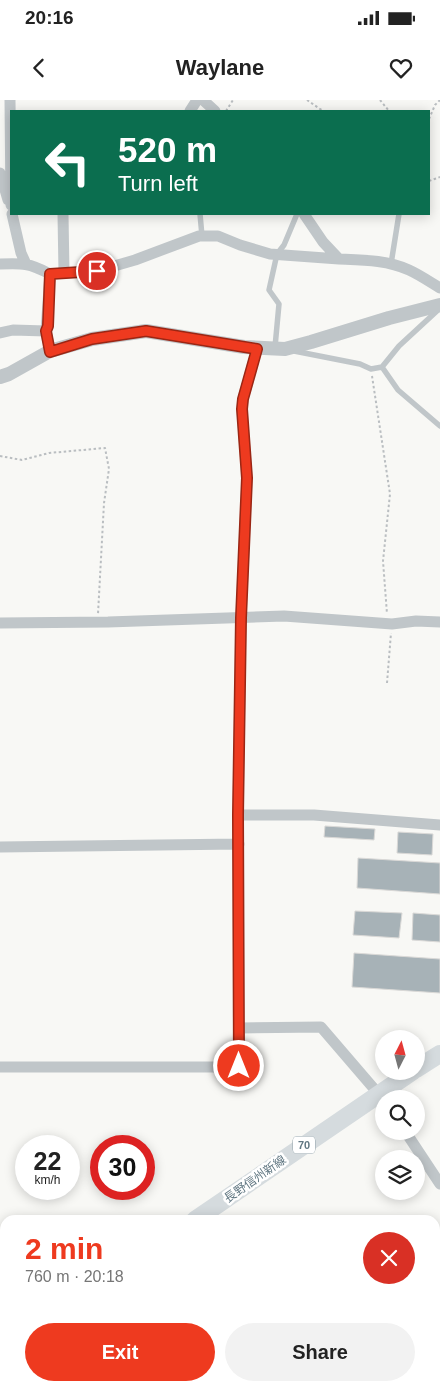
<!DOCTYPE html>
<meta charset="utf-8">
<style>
body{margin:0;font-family:Helvetica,"Noto Sans JP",sans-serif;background:#f2f2f2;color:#222;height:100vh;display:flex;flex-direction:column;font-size:19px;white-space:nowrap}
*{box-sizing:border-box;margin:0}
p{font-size:16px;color:#767676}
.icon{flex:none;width:28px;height:28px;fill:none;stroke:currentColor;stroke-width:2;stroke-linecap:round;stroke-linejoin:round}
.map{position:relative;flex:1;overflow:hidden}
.panel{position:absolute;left:0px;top:1115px;width:440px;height:176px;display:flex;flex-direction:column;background:#fff;border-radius:15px 15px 0 0;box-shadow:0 2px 12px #0003}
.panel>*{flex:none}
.top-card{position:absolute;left:10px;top:10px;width:420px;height:105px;border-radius:0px;box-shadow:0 2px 12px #0003;background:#0b6e4f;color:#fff;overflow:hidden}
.needle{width:32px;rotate:6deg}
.controls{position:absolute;left:375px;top:930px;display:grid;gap:10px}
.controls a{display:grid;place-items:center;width:50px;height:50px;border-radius:50%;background:#fff;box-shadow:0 2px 12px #0003;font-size:25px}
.speed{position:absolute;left:15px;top:1035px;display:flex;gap:10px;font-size:25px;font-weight:700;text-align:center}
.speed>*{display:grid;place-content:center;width:65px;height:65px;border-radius:50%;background:#fff;box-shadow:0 2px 12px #0003;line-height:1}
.speed small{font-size:12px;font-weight:400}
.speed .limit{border:8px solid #d22;background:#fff;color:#111}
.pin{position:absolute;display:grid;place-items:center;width:42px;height:42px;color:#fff;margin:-21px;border:2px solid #fff;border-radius:50%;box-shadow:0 1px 5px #0007}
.me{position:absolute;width:55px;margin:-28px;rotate:0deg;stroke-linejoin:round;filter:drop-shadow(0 0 4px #0008)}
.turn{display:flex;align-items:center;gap:18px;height:105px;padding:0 25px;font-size:22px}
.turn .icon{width:65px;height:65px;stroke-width:2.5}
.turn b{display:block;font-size:35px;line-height:42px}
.round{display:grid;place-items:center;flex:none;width:52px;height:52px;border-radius:26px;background:#f2f2f2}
.headline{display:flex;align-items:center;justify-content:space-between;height:85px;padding:0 25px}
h1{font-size:30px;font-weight:700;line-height:38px;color:#ee3a1f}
.action{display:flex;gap:10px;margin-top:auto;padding:10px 25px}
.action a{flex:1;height:58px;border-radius:30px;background:#ee3a1f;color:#fff;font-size:20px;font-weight:700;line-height:58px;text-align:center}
.action a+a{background:#f2f2f2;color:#222}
.status{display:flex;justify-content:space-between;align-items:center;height:35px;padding:0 25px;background:#fff;direction:ltr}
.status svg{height:14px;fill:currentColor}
header{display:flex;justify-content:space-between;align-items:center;height:65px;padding:0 25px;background:#fff;font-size:22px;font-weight:700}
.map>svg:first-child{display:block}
.building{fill:#a7b2b7;stroke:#dad9d7}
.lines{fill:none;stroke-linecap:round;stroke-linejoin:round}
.path{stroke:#babec1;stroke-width:2;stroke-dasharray:2.5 2.5;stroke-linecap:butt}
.service{stroke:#c0c6c9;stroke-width:5.5}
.minor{stroke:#c0c6c9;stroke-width:11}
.tertiary{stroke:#c0c6c9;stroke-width:14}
.primary{stroke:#d5dbde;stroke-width:18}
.route-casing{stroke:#9b2614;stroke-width:12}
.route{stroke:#ee3a1f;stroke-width:9}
.labels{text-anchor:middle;stroke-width:5;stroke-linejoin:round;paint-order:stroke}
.shield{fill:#fff;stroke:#90a0a8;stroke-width:1}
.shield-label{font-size:11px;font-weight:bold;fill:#617782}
.street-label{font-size:12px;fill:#617782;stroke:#fff}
</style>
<div class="status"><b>20:16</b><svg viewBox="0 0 49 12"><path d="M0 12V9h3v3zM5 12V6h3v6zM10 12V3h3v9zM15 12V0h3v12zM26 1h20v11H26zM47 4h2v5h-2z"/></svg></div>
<header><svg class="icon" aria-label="back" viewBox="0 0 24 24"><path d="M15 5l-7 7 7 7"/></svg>Waylane<svg class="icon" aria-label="heart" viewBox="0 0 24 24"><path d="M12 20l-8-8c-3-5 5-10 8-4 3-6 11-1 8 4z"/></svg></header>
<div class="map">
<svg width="440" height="1291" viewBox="0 0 440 1291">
<rect width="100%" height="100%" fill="#f8f8f5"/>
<path class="building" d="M325 726 375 729 374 740 324 737Z
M398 732 433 734 432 755 397 753Z
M358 758 440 763V794L357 788Z
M355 811 402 813 399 838 353 835Z
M413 813 440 815V842L412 840Z
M354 853 440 859V893L352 887Z"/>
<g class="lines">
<path class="path" d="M307 0 323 11
M380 0 389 11
M226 11 233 0
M429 19 435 5 440 0
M429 81 440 77
M372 276 390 394 383 461 387 514
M0 356 22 360 49 353 105 348 109 369 104 403 98 514
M387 583 391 533"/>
<path class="service" d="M200 114 202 136
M391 164 399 114
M275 247 279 204 269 190 277 154 284 145 297 114
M294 251 360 264 371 269 382 267 398 290 440 326
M382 267 399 246 438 210 439 208"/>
<path class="minor" d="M10 0 11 105
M203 0 215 11
M190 11 197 0
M0 73 8 100
M12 114 21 153 26 164
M304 114 323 142 339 159C363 160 387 160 409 170 420 175 430 182 440 188
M0 164C23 163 29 163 50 174
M64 173 97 171 135 160 199 136H218L240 145 270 154 339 159
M0 233 13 230 46 231
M50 251 46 231 50 174 64 173 63 114
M0 523 108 522 284 516 392 524 416 521 440 522
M238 715H314L440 725
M0 747 239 744
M239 928 321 927 382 998
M0 967H239L238 715 241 518 247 378 242 309 243 299 257 249
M405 1031 440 1084
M435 1205 440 1202
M0 1259 5 1267
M18 1286 21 1291
M309 1291 316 1286"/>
<path class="tertiary" d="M0 277 9 274 50 251 92 239 146 231 244 247 285 249 311 242 389 218 440 205"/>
<path class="primary" d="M416 969 440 954
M195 1120 413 971
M0 1254 5 1251"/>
</g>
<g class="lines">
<g class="route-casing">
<path id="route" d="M97 171 50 174 48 226 46 231 50 252 92 239 146 231 257 249 243 299 242 309 247 378 241 518 238 715 239 966"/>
</g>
<use href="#route" class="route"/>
</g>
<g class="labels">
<rect class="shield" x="293" y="1036.5" width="22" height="17" rx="4"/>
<g class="shield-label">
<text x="304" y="1049">70</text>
</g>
<g class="street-label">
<text transform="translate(255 1079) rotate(-35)" y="4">長野信州新線</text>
</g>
</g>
</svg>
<div class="controls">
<a><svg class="needle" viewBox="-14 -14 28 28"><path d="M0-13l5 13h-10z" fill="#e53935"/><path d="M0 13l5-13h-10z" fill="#767676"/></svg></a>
<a><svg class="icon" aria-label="search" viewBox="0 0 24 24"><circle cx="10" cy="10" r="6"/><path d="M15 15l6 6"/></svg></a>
<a><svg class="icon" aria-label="layers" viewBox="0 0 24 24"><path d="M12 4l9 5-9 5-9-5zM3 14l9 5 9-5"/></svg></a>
</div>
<div class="speed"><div>22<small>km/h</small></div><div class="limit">30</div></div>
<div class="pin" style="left:97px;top:171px;background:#d93025"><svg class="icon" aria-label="arrive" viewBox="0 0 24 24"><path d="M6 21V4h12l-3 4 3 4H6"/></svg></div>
<svg class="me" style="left:239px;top:966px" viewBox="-20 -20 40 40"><circle r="17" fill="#ee3a1f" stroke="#fff" stroke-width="3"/><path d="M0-11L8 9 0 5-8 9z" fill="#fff"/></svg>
<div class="top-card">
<div class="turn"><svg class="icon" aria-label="left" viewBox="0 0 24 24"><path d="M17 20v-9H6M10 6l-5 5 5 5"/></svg><div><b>520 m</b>Turn left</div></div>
</div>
<section class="panel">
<div class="headline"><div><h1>2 min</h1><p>760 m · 20:18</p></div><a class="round" style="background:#d93025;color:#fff"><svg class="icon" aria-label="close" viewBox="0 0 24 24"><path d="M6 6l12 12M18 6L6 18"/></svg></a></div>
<div class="action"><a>Exit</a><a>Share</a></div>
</section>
</div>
